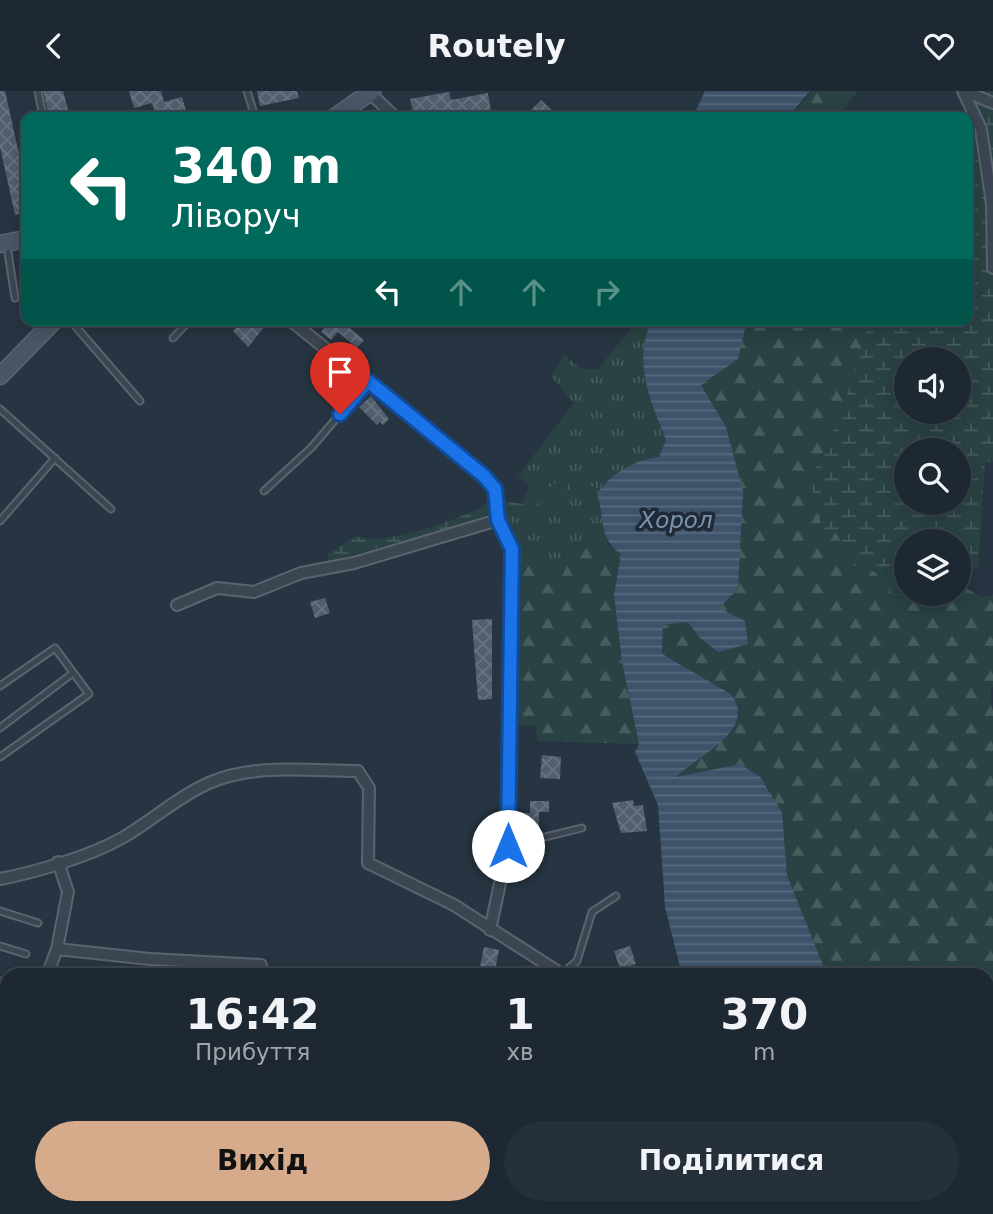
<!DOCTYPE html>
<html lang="uk">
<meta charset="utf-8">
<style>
body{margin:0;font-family:"DejaVu Sans",sans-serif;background:#25303a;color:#f1f3f6;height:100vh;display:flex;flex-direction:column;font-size:26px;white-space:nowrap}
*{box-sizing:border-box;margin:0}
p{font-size:23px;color:#a0a6ac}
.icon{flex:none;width:38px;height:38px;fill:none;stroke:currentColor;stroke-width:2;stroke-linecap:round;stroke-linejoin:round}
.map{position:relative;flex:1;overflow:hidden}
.panel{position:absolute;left:0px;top:877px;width:994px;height:247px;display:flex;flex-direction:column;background:#1d2832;border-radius:21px 21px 0 0;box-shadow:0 4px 18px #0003,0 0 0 2px #3b444d}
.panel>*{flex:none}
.top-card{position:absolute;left:21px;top:21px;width:952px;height:214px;border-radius:14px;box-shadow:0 4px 18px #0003,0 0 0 2px #3b444d;background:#00695c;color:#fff;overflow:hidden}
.fabs{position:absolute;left:894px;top:256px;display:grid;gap:14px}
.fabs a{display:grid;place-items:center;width:77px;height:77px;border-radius:50%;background:#1d2832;box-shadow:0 4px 18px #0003,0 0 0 2px #3b444d;font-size:35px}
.pin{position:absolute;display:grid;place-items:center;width:60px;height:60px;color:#fff;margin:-72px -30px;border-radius:50% 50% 50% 0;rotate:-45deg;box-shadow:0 0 7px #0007}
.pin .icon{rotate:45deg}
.me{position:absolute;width:77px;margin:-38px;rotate:0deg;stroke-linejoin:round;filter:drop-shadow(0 0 5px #0008)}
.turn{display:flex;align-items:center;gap:24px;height:147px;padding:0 35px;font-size:32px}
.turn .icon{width:91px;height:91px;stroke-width:2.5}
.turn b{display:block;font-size:49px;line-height:60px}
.lanes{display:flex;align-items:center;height:66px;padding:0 35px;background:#0003;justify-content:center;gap:35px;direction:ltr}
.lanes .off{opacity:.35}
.eta{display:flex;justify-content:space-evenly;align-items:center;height:119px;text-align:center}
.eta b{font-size:42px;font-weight:700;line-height:49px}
.cta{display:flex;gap:14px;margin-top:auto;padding:14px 35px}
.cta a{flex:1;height:80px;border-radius:42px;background:#d6ab8b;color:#111;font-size:28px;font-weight:700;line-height:80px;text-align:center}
.cta a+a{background:#25303a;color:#f1f3f6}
header{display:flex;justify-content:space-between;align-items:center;height:91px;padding:0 35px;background:#1d2832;font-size:32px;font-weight:700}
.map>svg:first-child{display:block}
.grass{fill:url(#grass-tufts)}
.forest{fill:url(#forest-firs)}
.wetland{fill:url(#wetland-marsh);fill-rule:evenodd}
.water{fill:url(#water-rules)}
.building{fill:url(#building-cross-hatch)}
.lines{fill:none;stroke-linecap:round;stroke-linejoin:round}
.lane-casing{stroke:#5a646f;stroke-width:9}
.street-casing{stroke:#5a646f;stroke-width:14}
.secondary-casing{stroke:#5a646f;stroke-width:19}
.lane{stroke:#3c4652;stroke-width:5}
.street{stroke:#3c4652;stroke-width:10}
.secondary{stroke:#4a5665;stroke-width:16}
.route-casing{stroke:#114b97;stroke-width:18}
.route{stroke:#1a73e8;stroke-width:12}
.labels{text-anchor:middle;stroke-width:7;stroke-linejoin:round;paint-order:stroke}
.water-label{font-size:23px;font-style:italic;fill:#7a94ad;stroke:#202b37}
</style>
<header><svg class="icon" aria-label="back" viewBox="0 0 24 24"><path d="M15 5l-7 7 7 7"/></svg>Routely<svg class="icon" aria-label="heart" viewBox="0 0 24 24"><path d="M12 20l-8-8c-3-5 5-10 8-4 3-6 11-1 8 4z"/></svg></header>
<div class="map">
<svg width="993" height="1123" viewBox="0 0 993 1123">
<defs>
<pattern id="grass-tufts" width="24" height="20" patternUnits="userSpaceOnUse" patternTransform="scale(1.75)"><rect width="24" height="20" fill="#2a4243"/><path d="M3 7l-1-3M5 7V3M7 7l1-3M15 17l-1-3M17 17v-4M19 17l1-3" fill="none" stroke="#475c5d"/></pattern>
<pattern id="forest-firs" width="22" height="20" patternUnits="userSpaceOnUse" patternTransform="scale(1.75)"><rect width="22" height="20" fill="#2a4243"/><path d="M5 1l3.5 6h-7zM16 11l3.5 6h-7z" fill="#475c5d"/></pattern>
<pattern id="wetland-marsh" width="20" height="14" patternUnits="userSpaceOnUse" patternTransform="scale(1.75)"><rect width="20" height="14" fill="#2a4243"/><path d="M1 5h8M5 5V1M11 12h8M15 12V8" fill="none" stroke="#475c5d"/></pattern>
<pattern id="water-rules" width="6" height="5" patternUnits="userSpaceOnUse" patternTransform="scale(1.75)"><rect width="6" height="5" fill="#3e536a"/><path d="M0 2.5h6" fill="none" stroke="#586a7e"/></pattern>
<pattern id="building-cross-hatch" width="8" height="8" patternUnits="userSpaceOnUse" patternTransform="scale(1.75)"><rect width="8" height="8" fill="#515e6d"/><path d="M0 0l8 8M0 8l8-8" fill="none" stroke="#687381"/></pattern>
</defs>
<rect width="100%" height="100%" fill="#273542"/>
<path class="grass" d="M638 229H652C633 271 649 309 666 349L659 366C639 368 611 381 600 398L575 391 522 413 529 394 518 385 574 312 551 285 564 264 581 278H598Z
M572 397 597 403C603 422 602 437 609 455L598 449 559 455 566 476 560 489 517 449 502 413 521 422 556 400Z"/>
<path class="forest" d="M812 0H857L838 26H789Z
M747 229H870L842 320 811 390 855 476 875 481 892 502H959V493L981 506 993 504V596L990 597 993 621V1076L987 1077V884H827L787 784 782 721 760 686 740 673 674 687 730 642 740 624 729 602 662 563 663 534 689 531 700 547 719 517 726 336 701 294 738 268Z
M517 449 560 489 566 476 559 454 598 449 621 462 614 504 622 571 639 653 538 650 535 634H516Z
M993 1091V1123H899L917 1117 987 1116V1092Z
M740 1117H855L833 1123H743Z"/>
<path class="wetland" d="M963 0H993V370L985 371 978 477 959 487V450H906V500L892 502 875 481 855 476 836 442 822 437 810 390 842 320 870 229H968V50L981 38ZM906 268H959V320H906ZM906 359H959V411H906Z
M575 391 600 398 597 403C559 392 553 405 521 422L497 413 485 427 328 471V463L356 445C384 457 470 425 496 408L522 413 556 392Z"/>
<path class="water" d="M705 0H810L788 26H693Z
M652 229H747L738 268 701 294 726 336 743 400 738 498 719 517 745 530 748 553 718 561 700 547 688 531 663 534 662 563 729 602C762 637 697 665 676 686L740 673 760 686 782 721 787 784 827 884H682L665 816 658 714 635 661 639 653 622 571 614 504 621 463C598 448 605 426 597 403 609 383 636 368 659 366L666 349C650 309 632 271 652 229Z"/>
<path class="building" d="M0 0H5L26 94V121L15 124 0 56Z
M43 0H63L70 26H49Z
M129 0H161L164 11 182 6 188 26H156L152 12 134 17Z
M257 0H297L299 7 260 15Z
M449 1 451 9 488 2 491 21 461 26H453L452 20 414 26 410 8Z
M541 9 559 26H524Z
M243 229H270L248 256 233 240Z
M331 229H340L364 249 357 257 338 241 331 249 321 241Z
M371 305 389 328 383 334 380 331 377 334 359 316Z
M325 507 330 522 315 527 310 511Z
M492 528V608L478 609 472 529Z
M542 664 561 666 560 688 540 687Z
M633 709 634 715 643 714 647 740 621 742 612 712Z
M530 710H549V721H539V737H524V722H530Z
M630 855 636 873 620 878 614 860Z
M484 856 499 859 495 880 480 876Z"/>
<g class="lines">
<g class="lane-casing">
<path id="lane" d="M38 0 43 26
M247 0 255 26
M7 155 15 207
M70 229 140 310
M173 247 190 229
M0 318 111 418
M264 400 312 356 368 290
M0 430 55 367
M0 595 55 557 89 603 0 666
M0 637 73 582
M508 755 582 737
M0 820 38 832
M0 855 26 863
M563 882 577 870 592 821 616 805
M0 890 7 893
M622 1116 624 1123"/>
</g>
<g class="street-casing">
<path id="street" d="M963 0 981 38 992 113 993 177
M964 0 993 12
M370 2 395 26
M290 229 484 385 495 399 498 429 512 459 508 755 490 839
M177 514 217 497 254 501 301 482 354 472 498 429
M0 788C37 781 90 765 122 747 152 730 177 706 209 692 254 672 310 680 358 680L369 697 368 772 454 814 563 884
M57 858 150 868 261 874 259 884
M47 884 57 858 68 801 58 771
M0 917 7 918
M0 1071 7 1073
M362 1116 373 1123
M549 1116 550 1123
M427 1123 428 1116"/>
</g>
<g class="secondary-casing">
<path id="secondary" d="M335 26 372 0
M0 153 26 148
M0 285 55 229
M987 1086 993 1084
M872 1123 890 1116"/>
</g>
<use href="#lane" class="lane"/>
<use href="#street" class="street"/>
<use href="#secondary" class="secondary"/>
</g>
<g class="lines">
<g class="route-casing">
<path id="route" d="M340 323 368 290 484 385 495 398 498 429 512 458 508 755"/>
</g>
<use href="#route" class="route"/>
</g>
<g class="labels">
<g class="water-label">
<text x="676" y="437">Хорол</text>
</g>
</g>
</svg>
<div class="fabs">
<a><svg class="icon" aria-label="sound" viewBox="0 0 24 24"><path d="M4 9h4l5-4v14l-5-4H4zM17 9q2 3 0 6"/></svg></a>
<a><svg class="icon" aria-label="search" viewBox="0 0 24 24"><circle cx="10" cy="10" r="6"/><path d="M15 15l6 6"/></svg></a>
<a><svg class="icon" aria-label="layers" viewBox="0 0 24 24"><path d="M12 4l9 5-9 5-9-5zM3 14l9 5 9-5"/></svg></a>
</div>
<div class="pin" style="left:340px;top:323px;background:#d93025"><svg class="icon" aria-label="arrive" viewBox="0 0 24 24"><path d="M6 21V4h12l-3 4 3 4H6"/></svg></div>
<svg class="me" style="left:508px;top:755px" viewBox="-20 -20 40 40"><circle r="19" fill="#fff"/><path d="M0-13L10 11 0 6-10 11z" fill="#1a73e8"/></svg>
<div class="top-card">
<div class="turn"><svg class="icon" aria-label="left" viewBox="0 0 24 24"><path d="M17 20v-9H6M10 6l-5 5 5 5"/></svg><div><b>340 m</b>Ліворуч</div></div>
<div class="lanes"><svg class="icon" aria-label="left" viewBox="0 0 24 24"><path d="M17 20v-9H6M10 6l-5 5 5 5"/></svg><svg class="icon off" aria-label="ahead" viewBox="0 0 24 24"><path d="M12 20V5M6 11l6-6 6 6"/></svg><svg class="icon off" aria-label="ahead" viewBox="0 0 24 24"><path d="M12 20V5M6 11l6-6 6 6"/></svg><svg class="icon off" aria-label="right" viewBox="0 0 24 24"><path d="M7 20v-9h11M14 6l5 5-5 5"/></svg></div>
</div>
<section class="panel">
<div class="eta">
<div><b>16:42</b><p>Прибуття</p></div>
<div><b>1</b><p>хв</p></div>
<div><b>370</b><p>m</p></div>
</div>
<div class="cta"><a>Вихід</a><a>Поділитися</a></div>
</section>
</div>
